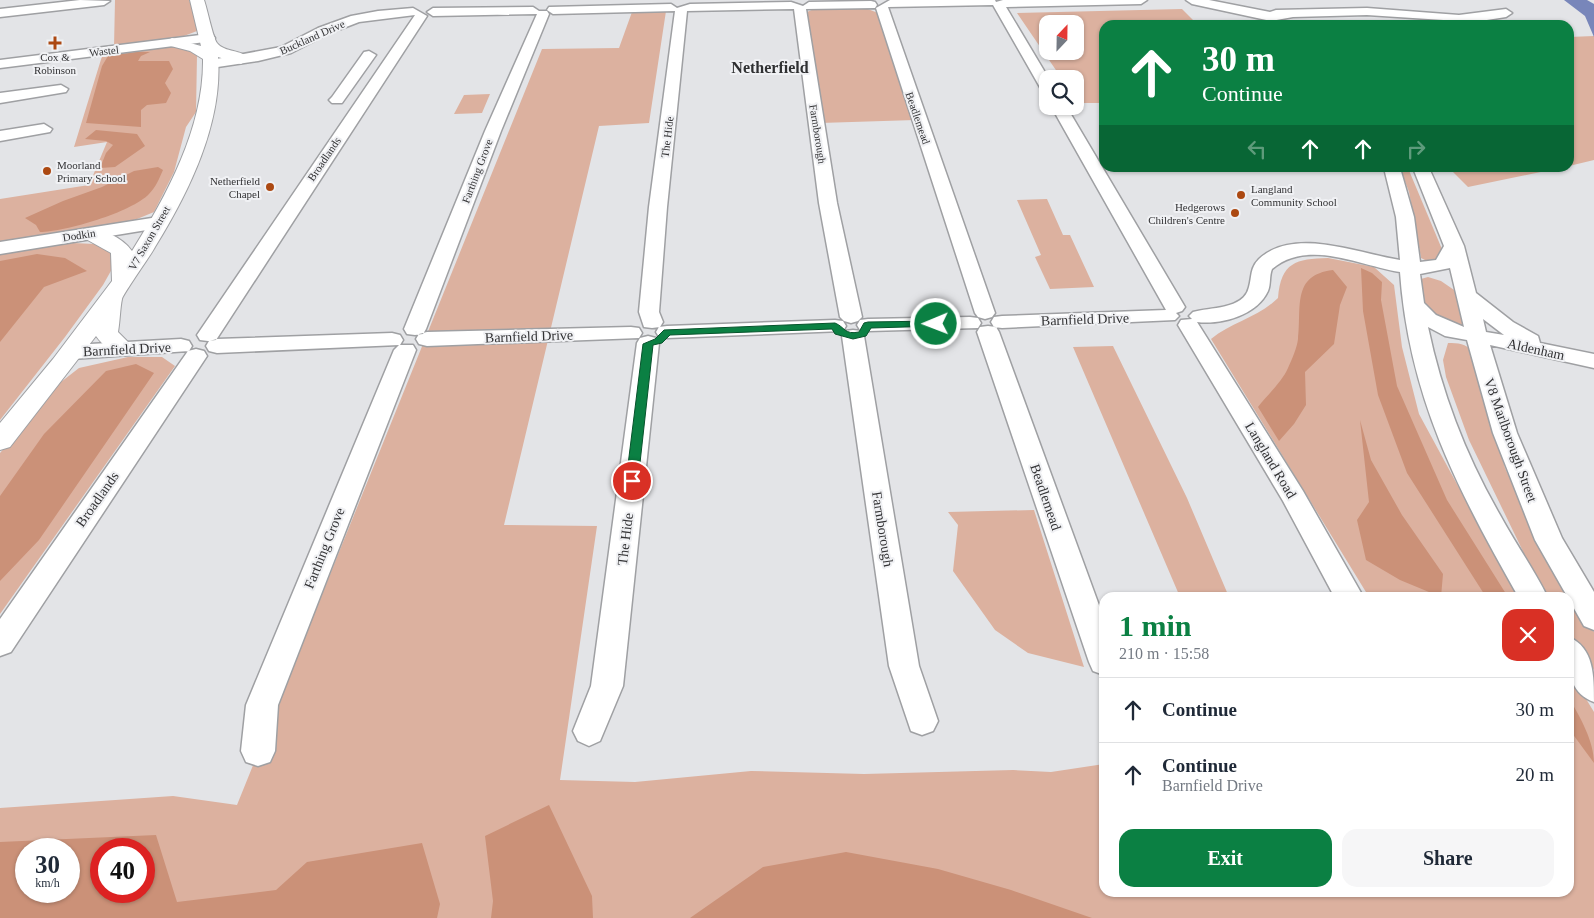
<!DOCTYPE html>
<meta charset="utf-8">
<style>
body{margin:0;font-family:Georgia,serif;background:#f6f6f7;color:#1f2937;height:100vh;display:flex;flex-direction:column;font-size:19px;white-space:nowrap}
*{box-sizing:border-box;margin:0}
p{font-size:16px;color:#747a83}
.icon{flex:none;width:28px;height:28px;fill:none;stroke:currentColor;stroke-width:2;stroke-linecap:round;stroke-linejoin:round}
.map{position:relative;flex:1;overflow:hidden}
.sheet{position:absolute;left:1099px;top:592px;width:475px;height:305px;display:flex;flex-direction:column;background:#fff;border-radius:15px;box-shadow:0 1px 4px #0004}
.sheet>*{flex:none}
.guide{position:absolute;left:1099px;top:20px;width:475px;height:152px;border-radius:15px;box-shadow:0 1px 4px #0004;background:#0b8043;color:#fff;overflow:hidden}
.needle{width:32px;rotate:22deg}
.fabs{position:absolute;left:1039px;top:15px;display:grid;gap:10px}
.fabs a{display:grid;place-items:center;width:45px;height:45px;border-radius:10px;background:#fff;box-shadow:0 1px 4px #0004;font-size:25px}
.speed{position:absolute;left:15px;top:838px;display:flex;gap:10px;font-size:25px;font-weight:700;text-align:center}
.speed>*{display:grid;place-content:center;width:65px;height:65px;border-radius:50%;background:#fff;box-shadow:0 1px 4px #0004;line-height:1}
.speed small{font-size:12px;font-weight:400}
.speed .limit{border:8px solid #d22;background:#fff;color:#111}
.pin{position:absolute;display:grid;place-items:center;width:42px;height:42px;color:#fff;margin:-21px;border:2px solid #fff;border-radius:50%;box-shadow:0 1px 5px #0007}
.me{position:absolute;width:55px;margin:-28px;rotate:269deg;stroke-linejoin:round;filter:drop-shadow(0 0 4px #0008)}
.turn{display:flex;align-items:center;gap:18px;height:105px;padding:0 20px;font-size:22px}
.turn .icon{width:65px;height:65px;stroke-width:2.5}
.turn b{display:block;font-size:35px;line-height:42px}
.lanes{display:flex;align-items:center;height:48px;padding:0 20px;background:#0003;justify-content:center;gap:25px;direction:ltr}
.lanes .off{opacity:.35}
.round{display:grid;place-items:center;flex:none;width:52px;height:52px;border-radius:15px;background:#f6f6f7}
.overview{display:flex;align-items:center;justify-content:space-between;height:85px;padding:0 20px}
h1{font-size:30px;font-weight:600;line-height:38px;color:#0b8043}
.primary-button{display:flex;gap:10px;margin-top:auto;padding:10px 20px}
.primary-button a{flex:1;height:58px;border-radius:15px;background:#0b8043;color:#fff;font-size:20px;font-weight:600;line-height:58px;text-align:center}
.primary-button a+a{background:#f6f6f7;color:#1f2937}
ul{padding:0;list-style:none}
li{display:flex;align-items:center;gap:15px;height:65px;padding:0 20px;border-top:1px solid #e0e1e3}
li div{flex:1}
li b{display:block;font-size:19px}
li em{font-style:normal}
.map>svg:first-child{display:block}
.green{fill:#dcb19f;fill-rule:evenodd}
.forest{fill:#cb9178;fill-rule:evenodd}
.water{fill:#7886ba}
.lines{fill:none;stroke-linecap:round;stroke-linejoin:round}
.minor-casing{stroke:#9fa0a3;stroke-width:3}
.major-casing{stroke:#9fa0a3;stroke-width:2}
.minor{fill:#fff;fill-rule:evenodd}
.major{fill:#fff;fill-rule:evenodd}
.route{fill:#0b8043;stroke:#07532c}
.poi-dot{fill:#ac4912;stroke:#f0f1f4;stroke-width:2}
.labels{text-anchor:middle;stroke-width:4;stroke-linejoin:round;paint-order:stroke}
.far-street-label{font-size:11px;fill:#323234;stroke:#f0f1f4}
.far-poi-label{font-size:11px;fill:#323234;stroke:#f0f1f4;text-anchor:start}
.street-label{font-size:14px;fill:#323234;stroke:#f0f1f4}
.far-district-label{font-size:16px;font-weight:bold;fill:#2f3032;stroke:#f0f1f4}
</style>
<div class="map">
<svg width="1594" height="918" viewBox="0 0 1594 918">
<rect width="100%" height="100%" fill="#e3e4e7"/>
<path class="green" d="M115 0H189L198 23 197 31 171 41 114 47Z
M860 6 878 13 915 120 820 123 805 13 818 7Z
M1182 9 1198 25H1104V103H1079L1075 97V79H1062L1017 13ZM1048 24H1075V51H1048Z
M666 11 649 123 599 126 504 525 597 526 560 780 635 782 751 771 864 774 1013 770 1051 772 1104 764V892H1569V671L1594 712V918H0V808L173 796 237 805 542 49 619 48 632 12ZM26 849H69V891H26ZM101 849H144V891H101Z
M1594 36V160L1569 166V37Z
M174 46 186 48 197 55 196 112 186 127 174 172 154 212 125 224 0 244V199L89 185 107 142 74 147 103 53Z
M490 94 482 113 454 114 464 95Z
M1400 168H1408L1444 254 1443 258 1429 262 1421 258 1409 192Z
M1449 168H1560L1468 187Z
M1047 199 1063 235H1070L1094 287 1050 289 1035 257 1041 255 1017 200Z
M73 243 95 244 115 254 112 269 103 285 65 337 0 420V254L40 246Z
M1328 258 1374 267 1394 285 1402 347 1419 414 1470 508 1524 597H1369L1211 339C1232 322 1259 317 1278 298 1281 262 1296 259 1328 258Z
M1428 277 1441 281 1457 292 1467 325C1455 330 1429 316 1425 304 1423 296 1423 287 1421 279Z
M1448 343C1458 343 1466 343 1472 352L1505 468 1540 542 1594 632V670L1569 631V598L1548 597 1533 572 1469 440 1446 377 1443 360Z
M1113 346 1187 498 1229 597H1180L1073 347Z
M128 357H162L175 366 0 614V453L61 382 79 368Z
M1034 510 1084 667 1028 653 995 630 953 571 958 525 948 512Z"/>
<path class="forest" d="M136 52H150L141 56 138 61H169L173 69 165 83 171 93 166 103 147 105 141 110V127L86 123 102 66 108 56Z
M96 130 137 134 145 146 115 167 100 168 106 153 113 145 106 141 85 139Z
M158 167 163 170C159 179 156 187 149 194 132 212 65 232 40 232L36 225 25 218 63 201 102 187 134 171Z
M37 254 65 258 87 271 44 287 0 342V261Z
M1361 268 1372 273 1382 282 1381 300 1397 386 1447 500 1508 597H1486L1407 473 1378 395 1363 311Z
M1333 270 1347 287 1340 305 1334 344 1305 372 1306 405 1294 424 1279 441 1258 407C1267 395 1282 382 1288 368 1292 359 1297 348 1298 339 1302 308 1291 275 1333 270Z
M136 364 154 373 39 540 0 581V496L44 434 106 371Z
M1360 420 1371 460 1402 515 1443 574 1441 597 1400 580 1366 560 1357 520 1369 502Z
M1569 698C1580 717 1594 741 1594 763L1569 729Z
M549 805 592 896 593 918H491L493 901 485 836Z
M156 835 177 902 276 890 307 862 422 843 440 904 437 918H0V842ZM26 849H69V891H26ZM101 849H144V891H101Z
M846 852 938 869 1011 890 1092 918H690L763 867Z"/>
<path class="water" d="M1564 0H1587L1594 4V37L1585 16Z"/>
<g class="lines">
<g class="minor-casing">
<path id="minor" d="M80 0 110 1 104 5 0 17V9Z
M890 0H995L996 2 1003 0H1147L1141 4 1006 7 1049 79H1048V93L1041 89 993 5 888 7 995 313 992 317 985 319 978 317 975 313 876 8Z
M1186 0H1209L1270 12 1276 10 1367 8 1459 15 1506 9 1512 13 1506 17 1474 22 1367 15 1293 17 1271 21 1192 4Z
M871 1 875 2 877 5 875 8 806 9 837 203 862 317 858 321 851 323 844 321 840 317 819 203 794 9 687 11 667 207 659 312 663 322 660 327 652 328 644 327 639 312 649 207 675 11 553 14 547 10 549 7 671 4 677 8 690 4 791 2 803 6 809 2Z
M533 7 539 11H547L549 14 501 131 426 329 423 334 415 335 407 334 404 329 485 131 537 14 433 16 427 12 433 8Z
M413 8 427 16 216 340 208 341 200 340 197 335 415 15 359 22 328 34 291 53 258 61 211 68 204 64 211 60 281 47 318 28 351 16 378 11Z
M208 34 213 35 215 38 213 41 0 68V60Z
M369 51 376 55 342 103H332L329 100 332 97 364 52Z
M61 85 68 89 66 92 0 103V93Z
M1051 106H1066L1185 307 1182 311 1176 313 1179 316 1175 320 1002 328 994 327 991 322 994 317 1002 316 1166 310Z
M44 124 52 129 50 132 0 141V131Z
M1384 168H1400L1414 217 1420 262 1436 260 1444 246 1413 168H1429L1464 246 1476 293 1513 322 1538 336 1540 343 1594 354V368L1490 345 1517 433 1562 538 1594 592V630L1584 626 1535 540 1493 433 1467 340 1445 336 1428 327C1442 394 1466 456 1500 515 1515 543 1534 569 1548 598H1519C1458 490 1409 398 1400 272 1361 266 1308 238 1272 269 1269 276 1271 284 1268 291 1257 315 1222 325 1197 322L1303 491 1364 598H1335L1283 501 1178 325 1181 320 1192 319 1189 316 1193 312C1209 307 1244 310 1249 287 1252 276 1250 268 1259 259 1294 226 1360 254 1400 260L1396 217ZM1450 268 1464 327 1436 315 1424 303 1420 274ZM1483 319 1504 335 1486 332Z
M158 217 165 219 167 223 165 227 0 254V242Z
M970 317 978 318 981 323 978 328 868 331 860 330 857 325 860 320 868 319Z
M835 320 843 321 846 326 843 331 667 338 659 337 656 332 659 327 667 326Z
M988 326 996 327 999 332 1104 619V675L1093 671 1089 662 977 332 980 327Z
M631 327 639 328 642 333 639 338 427 346 419 344 416 339 419 334 427 332Z
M853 330 861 331 864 336 919 666 938 721 933 731 922 735 911 731 889 666 842 336 845 331Z
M392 333 400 335 403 340 400 345H413L416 350 278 705 275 751 270 762 258 766 246 762 241 751 246 705 394 350 399 345 217 353 209 351 206 346 209 341 217 339Z
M648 336 656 338 659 343 623 686 600 741 589 746 578 741 573 731 591 686 637 343 640 338Z
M181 339 189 341 192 346 189 351 72 359 64 357 61 352 64 347 72 345Z
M196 349 204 351 207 356 11 652 0 656V619L188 351Z
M1569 637C1594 648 1594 676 1594 702 1566 692 1567 662 1569 637Z"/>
</g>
<g class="major-casing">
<path id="major" d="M190 0H204C207 8 213 38 217 43 225 53 242 49 249 59L241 64 218 57C223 123 189 192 155 247 151 255 123 294 122 299 120 308 120 321 118 332L134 348 131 353C115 357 105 348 96 336L10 447 0 450V423L53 359 112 281 111 253 84 238 81 234 84 230C100 226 123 238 132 251 167 195 204 127 203 59L190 51 167 45 165 42 172 38 201 46Z"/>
</g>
<use href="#minor" class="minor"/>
<use href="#major" class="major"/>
</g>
<path class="route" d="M936 321 939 322V326L871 328 866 336 853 339 835 334 832 329 670 335 662 343 653 345 638 481 632 485 626 481 643 344 655 339 664 330 835 323C845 327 844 335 859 332L864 323 868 322Z"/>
<g class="poi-dot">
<path d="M52.5 35.5h5v5h5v5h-5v5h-5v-5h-5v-5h5z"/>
<circle cx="47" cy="171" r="5"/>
<circle cx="270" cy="187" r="5"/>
<circle cx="1241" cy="195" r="5"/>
<circle cx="1235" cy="213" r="5"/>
</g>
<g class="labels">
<g class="far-street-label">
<text transform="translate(312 37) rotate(-24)" y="4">Buckland Drive</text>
<text transform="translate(104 51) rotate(-7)" y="4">Wastel</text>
<text transform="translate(918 118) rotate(71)" y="4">Beadlemead</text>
<text transform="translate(818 134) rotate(81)" y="4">Farmborough</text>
<text transform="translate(667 137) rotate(-83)" y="4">The Hide</text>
<text transform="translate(324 159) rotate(-56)" y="4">Broadlands</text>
<text transform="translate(477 171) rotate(-69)" y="4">Farthing Grove</text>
<text transform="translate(79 235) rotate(-9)" y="4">Dodkin</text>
<text transform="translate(149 238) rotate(-60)" y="4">V7 Saxon Street</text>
</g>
<g class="far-poi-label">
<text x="55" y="61" text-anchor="middle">Cox &amp;<tspan x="55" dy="13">Robinson</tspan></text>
<text x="57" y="169">Moorland<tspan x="57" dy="13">Primary School</tspan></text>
<text x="260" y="185" text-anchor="end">Netherfield<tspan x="260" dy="13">Chapel</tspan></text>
<text x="1251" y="193">Langland<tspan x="1251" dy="13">Community School</tspan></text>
<text x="1225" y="211" text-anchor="end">Hedgerows<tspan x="1225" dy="13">Children's Centre</tspan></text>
</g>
<g class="street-label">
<text transform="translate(1085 319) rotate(-2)" y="5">Barnfield Drive</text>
<text transform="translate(529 336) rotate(-2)" y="5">Barnfield Drive</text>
<text transform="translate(127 349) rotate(-3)" y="5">Barnfield Drive</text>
<text transform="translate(1536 349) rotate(12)" y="5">Aldenham</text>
<text transform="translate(1511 440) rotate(70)" y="5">V8 Marlborough Street</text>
<text transform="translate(1271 460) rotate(59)" y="5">Langland Road</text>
<text transform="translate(1046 497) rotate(71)" y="5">Beadlemead</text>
<text transform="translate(97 499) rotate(-55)" y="5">Broadlands</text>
<text transform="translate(883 529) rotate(81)" y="5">Farmborough</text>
<text transform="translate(625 539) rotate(-83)" y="5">The Hide</text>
<text transform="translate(324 548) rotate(-68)" y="5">Farthing Grove</text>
</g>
<g class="far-district-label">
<text x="770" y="73">Netherfield</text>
</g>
</g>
</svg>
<div class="fabs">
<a><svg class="needle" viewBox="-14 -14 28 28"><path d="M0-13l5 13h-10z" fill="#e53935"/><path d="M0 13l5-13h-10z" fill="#747a83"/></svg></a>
<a><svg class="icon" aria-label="search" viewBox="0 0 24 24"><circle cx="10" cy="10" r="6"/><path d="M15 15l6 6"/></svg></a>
</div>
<div class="speed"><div>30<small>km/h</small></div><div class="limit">40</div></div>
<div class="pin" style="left:632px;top:481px;background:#d93025"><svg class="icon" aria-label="arrive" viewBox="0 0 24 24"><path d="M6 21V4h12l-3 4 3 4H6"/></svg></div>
<svg class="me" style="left:936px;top:324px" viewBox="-20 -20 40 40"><circle r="17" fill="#0b8043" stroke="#fff" stroke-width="3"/><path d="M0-11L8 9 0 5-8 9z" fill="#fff"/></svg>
<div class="guide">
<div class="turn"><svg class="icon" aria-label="ahead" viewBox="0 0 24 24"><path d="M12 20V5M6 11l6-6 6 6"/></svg><div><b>30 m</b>Continue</div></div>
<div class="lanes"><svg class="icon off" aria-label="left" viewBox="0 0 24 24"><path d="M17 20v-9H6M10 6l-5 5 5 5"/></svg><svg class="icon" aria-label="ahead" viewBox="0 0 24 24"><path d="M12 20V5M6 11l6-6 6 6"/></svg><svg class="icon" aria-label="ahead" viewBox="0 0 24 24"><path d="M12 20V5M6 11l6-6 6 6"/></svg><svg class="icon off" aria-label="right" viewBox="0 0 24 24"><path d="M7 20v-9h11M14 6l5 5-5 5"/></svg></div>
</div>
<section class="sheet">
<div class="overview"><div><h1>1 min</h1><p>210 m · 15:58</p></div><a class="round" style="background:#d93025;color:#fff"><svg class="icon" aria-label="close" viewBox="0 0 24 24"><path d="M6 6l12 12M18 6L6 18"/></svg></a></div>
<ul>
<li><svg class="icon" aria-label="ahead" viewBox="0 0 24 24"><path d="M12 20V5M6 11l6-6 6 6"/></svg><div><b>Continue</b></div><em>30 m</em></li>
<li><svg class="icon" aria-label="ahead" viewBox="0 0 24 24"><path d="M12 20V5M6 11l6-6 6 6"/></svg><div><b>Continue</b><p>Barnfield Drive</p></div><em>20 m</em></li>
</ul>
<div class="primary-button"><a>Exit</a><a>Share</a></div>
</section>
</div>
